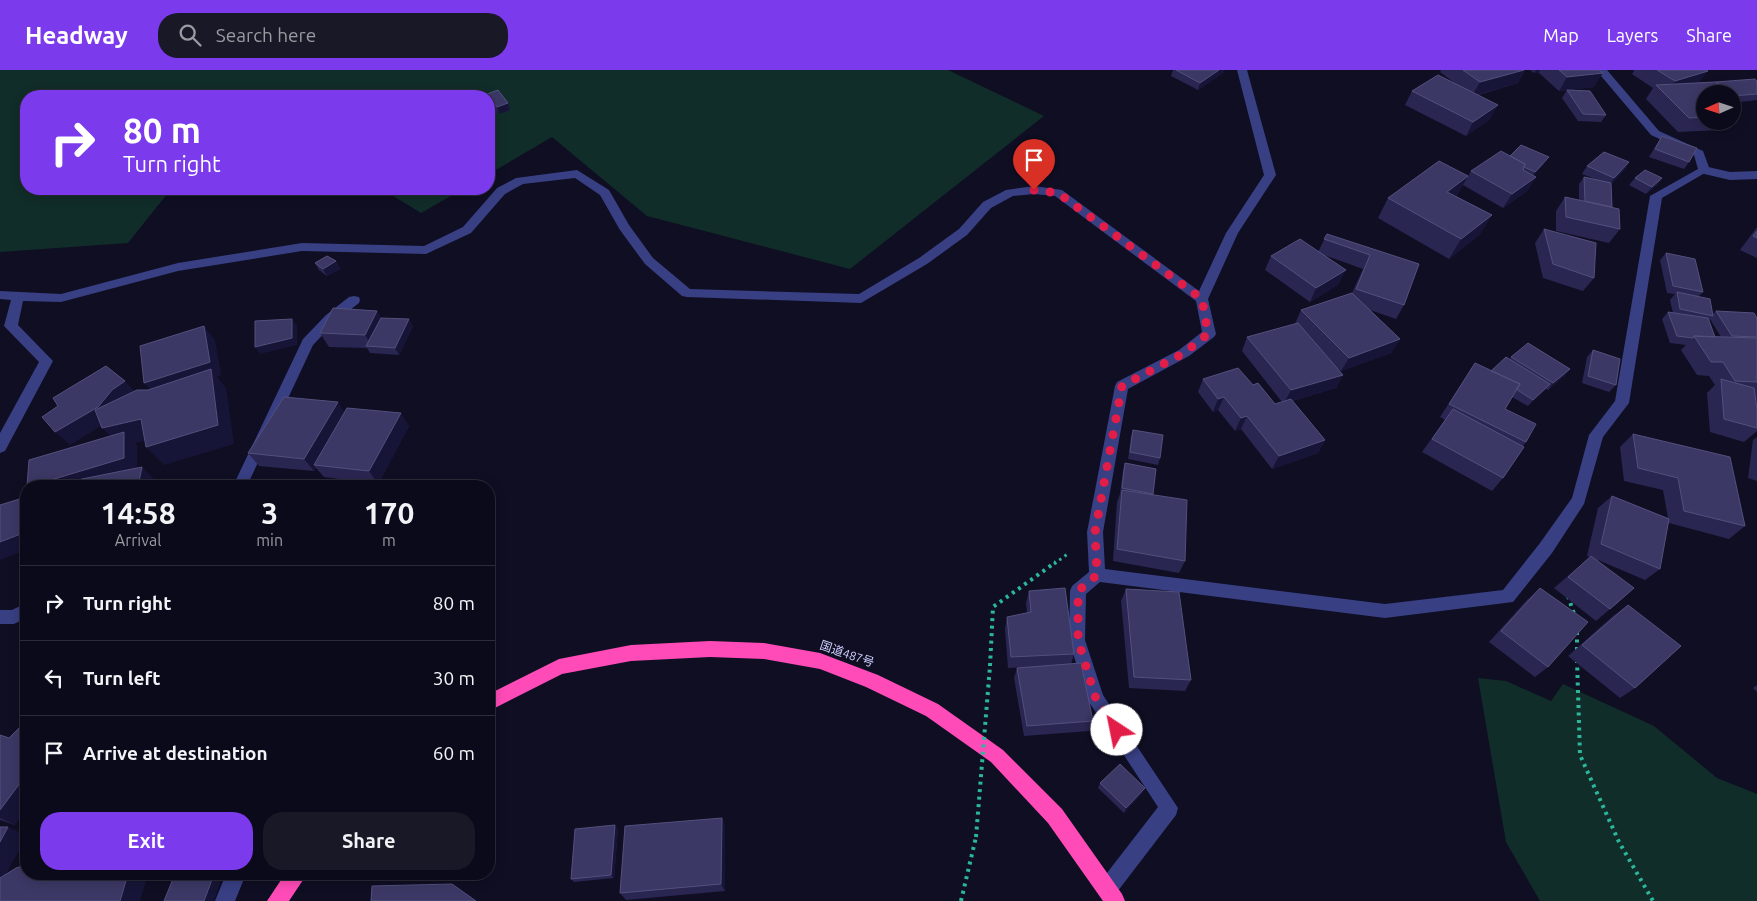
<!DOCTYPE html>
<meta charset="utf-8">
<style>
body{margin:0;font-family:Ubuntu,"Noto Sans JP",sans-serif;background:#191827;color:#f1f3f6;height:100vh;display:flex;flex-direction:column;font-size:19px;white-space:nowrap}
*{box-sizing:border-box;margin:0}
p{font-size:16px;color:#9a9aa2}
.icon{flex:none;width:28px;height:28px;fill:none;stroke:currentColor;stroke-width:2;stroke-linecap:round;stroke-linejoin:round}
.map{position:relative;flex:1;overflow:hidden}
.side{position:absolute;left:20px;top:410px;width:475px;height:400px;display:flex;flex-direction:column;background:#0b0a1a;border-radius:20px;box-shadow:0 2px 12px #0003,0 0 0 1px #2b2b39}
.side>*{flex:none}
.guide{position:absolute;left:20px;top:20px;width:475px;height:105px;border-radius:20px;box-shadow:0 2px 12px #0003,0 0 0 1px #2b2b39;background:#7c3aed;color:#fff;overflow:hidden}
.needle{width:32px;rotate:267deg}
.buttons{position:absolute;left:1696px;top:15px;display:grid;gap:10px}
.buttons a{display:grid;place-items:center;width:45px;height:45px;border-radius:50%;background:#0b0a1a;box-shadow:0 2px 12px #0003,0 0 0 1px #2b2b39;font-size:25px}
.pin{position:absolute;display:grid;place-items:center;width:42px;height:42px;color:#fff;margin:-51px -21px;border-radius:50% 50% 50% 0;rotate:-45deg;box-shadow:0 0 5px #0007}
.pin .icon{rotate:45deg}
.me{position:absolute;width:55px;margin:-28px;rotate:326deg;stroke-linejoin:round;filter:drop-shadow(0 0 4px #0008)}
.turn{display:flex;align-items:center;gap:18px;height:105px;padding:0 20px;font-size:22px}
.turn .icon{width:65px;height:65px;stroke-width:2.5}
.turn b{display:block;font-size:35px;line-height:42px}
.eta{display:flex;justify-content:space-evenly;align-items:center;height:85px;text-align:center}
.eta b{font-size:30px;font-weight:700;line-height:35px}
.primary-button{display:flex;gap:10px;margin-top:auto;padding:10px 20px}
.primary-button a{flex:1;height:58px;border-radius:20px;background:#7c3aed;color:#fff;font-size:20px;font-weight:700;line-height:58px;text-align:center}
.primary-button a+a{background:#191827;color:#f1f3f6}
ul{padding:0;list-style:none}
li{display:flex;align-items:center;gap:15px;height:75px;padding:0 20px;border-top:1px solid #2b2b39}
li div{flex:1}
li b{display:block;font-size:19px}
li em{font-style:normal}
header{display:flex;align-items:center;gap:30px;box-sizing:border-box;height:70px;padding:0 25px;background:#7c3aed;color:#fff}
header strong{font-size:24px}
nav{display:flex;gap:28px;margin-inline-start:auto;font-size:18px}
.search{width:350px;height:45px;background:#191827;display:flex;align-items:center;gap:12px;box-sizing:border-box;padding:0 18px;border-radius:20px;color:#9a9aa2;font-size:19px}
.map>svg:first-child{display:block}
.green{fill:#112d29}
.lines{fill:none;stroke-linecap:round;stroke-linejoin:round}
.path-far1{stroke:#2cb79d;stroke-width:3;stroke-dasharray:2.5 4;stroke-linecap:butt}
.path{stroke:#2cb79d;stroke-width:4;stroke-dasharray:3 4.5;stroke-linecap:butt}
.lane{fill:#383f83;fill-rule:evenodd}
.street{fill:#383f83;fill-rule:evenodd}
.highway{fill:#ff4bb8;fill-rule:evenodd}
.path-bridge{stroke:#2cb79d;stroke-width:4;stroke-dasharray:3 4.5;stroke-linecap:butt}
.wall{fill:#2a2652;fill-rule:evenodd}
.shaded-wall{fill:#171537}
.building{fill:#3b3865;stroke:#53507d}
.route{stroke:#e11d48;stroke-width:9;stroke-dasharray:0 16.2}
.labels{text-anchor:middle;stroke-width:4;stroke-linejoin:round;paint-order:stroke}
.street-label{font-size:12px;fill:#d0d1ff;stroke:#0f0e23}
</style>
<header>
<strong>Headway</strong>
<div class="search"><svg class="icon" aria-label="search" viewBox="0 0 24 24"><circle cx="10" cy="10" r="6"/><path d="M15 15l6 6"/></svg>Search here</div>
<nav><a>Map</a><a>Layers</a><a>Share</a></nav>
</header>
<div class="map">
<svg width="1757" height="831" viewBox="0 0 1757 831">
<rect width="100%" height="100%" fill="#0f0e23"/>
<path class="green" d="M0 0H948L1044 46 850 199 647 146 552 67 489 104V26H26V119H171L128 173 0 182Z
M382 119H463L421 143Z
M1478 608 1506 611 1551 631 1563 614 1654 656 1717 708 1757 724V831H1540L1506 772Z"/>
<g class="lines">
<path class="path-far1" d="M1054 494 1069 483"/>
<path class="path" d="M1568 526 1574 544
M1577 562V581
M1577 590 1580 685 1619 772 1653 831
M990 596 993 537 1056 492
M961 831 976 767"/>
<path class="lane" d="M1704 96 1730 102 1757 101V109L1730 110 1700 103 1698 100Z
M354 226 359 227 360 230 359 233 336 251 313 275 247 416H233L303 269 326 245 349 227Z
M226 804H246L235 831H215Z"/>
<path class="street" d="M1237 0H1247L1276 105 1238 163 1208 229 1216 264 1214 267 1189 286 1128 319 1103 462 1105 499 1385 534 1503 520 1540 473 1572 428 1589 365 1615 331 1650 126 1698 99 1694 85 1651 65 1596 0H1607L1659 61 1703 81 1710 100 1662 128 1629 333 1603 367 1584 434 1552 483 1513 532 1385 548 1100 512 1086 524 1085 570 1103 625 1178 738 1176 745 1114 826 1107 829 1100 826 1097 819 1100 812 1158 737 1087 629 1069 570 1070 521 1072 516 1089 502 1087 462 1115 316 1117 312 1179 280 1202 262 1196 231 1055 126 1034 124 1013 126 991 138 967 165 927 194 861 233 687 227 682 226 645 194 620 160 600 125 575 108 523 114 505 124 471 163 426 184 302 181 178 201 61 232 23 231 18 255 53 291 5 381 0 383V363L39 292 4 256 11 230 0 229V221L61 224 178 193 302 173 424 176 463 157 497 118 516 108 577 100 609 120 629 155 653 188 690 219 859 224 919 188 959 159 983 132 1006 120 1034 116 1062 120 1199 221 1226 163 1264 105Z
M26 533V548L14 554H0V540H12Z"/>
<path class="highway" d="M710 571 764 573 820 583 878 605 938 634 1003 680 1062 739 1122 824 1125 831H1103L1048 753 991 692 926 646 866 617 820 599 764 589 710 587 631 591 562 604 489 641V624L559 589 631 575Z
M285 804H307L289 831H267Z"/>
<path class="path-bridge" d="M976 767 990 596"/>
</g>
<path class="wall" d="M1173 0H1224V2L1198 20 1171 6Z
M1441 0H1525L1518 13 1478 25 1490 49 1466 66 1405 35 1412 21 1456 14 1440 2Z
M1530 0H1599L1594 17 1559 21 1539 3H1534Z
M1633 0H1706L1699 12 1757 11V30L1732 33V24H1705V51H1729L1722 60 1678 62 1646 29 1653 18 1632 4 1634 1Z
M1567 20 1606 45 1601 52 1578 51 1562 28Z
M487 24 508 33 510 40 499 44 490 31 489 26H488Z
M1662 66 1689 92 1684 99 1649 87Z
M1510 86 1544 94 1533 106 1536 107 1527 121 1503 138 1463 115 1456 126 1492 145 1479 165 1449 189 1378 148 1388 128 1468 106 1471 101Z
M1629 92 1624 100 1611 114 1612 137 1620 159 1609 173 1556 161V141L1565 127 1579 130V114L1584 107 1595 109 1582 104 1587 96Z
M1635 108H1662L1657 115 1646 124 1629 115Z
M1757 157V188L1740 180Z
M1544 159 1594 208 1583 221 1543 208 1535 173Z
M1327 164 1419 194 1404 235 1396 249 1370 240 1400 269 1391 283 1341 301 1336 297 1343 305 1336 318 1292 331 1325 370 1318 383 1272 399 1241 359 1235 361 1218 340 1213 342 1198 322 1203 309 1253 315 1275 334 1282 332 1242 281 1247 267 1295 254 1301 240 1352 223 1363 199 1324 185 1339 214 1310 232 1265 200 1271 186 1318 182Z
M1666 183 1703 222 1698 227 1713 244 1716 241 1757 248V361L1744 372 1710 362 1707 323 1715 315 1709 306 1697 305 1681 280 1686 275 1670 273 1662 249 1668 242 1673 243 1670 230 1675 224 1667 223 1660 190ZM1710 249 1721 267H1715L1709 251Z
M336 191 340 199 327 206 319 200 315 193Z
M377 241 381 248 413 256 399 285 370 283 367 278 329 277 320 263Z
M1593 280 1616 315 1609 322 1582 313 1587 287Z
M1511 287 1570 299 1564 306 1548 320 1546 319 1528 336 1512 327 1505 339 1526 372 1523 376 1503 408 1492 421 1422 382 1445 350 1440 347 1466 307 1475 293 1491 301 1509 290Z
M344 342 409 356 378 414 324 407 316 398 314 401 259 396 248 383Z
M1133 360 1160 388 1158 395 1128 389 1131 366Z
M1633 364 1745 456 1729 469 1669 453 1668 451 1660 499 1645 510 1598 490 1610 539 1596 551 1554 518 1590 487 1587 486 1598 438 1612 426 1668 448 1663 420 1624 411 1620 377Z
M1757 367V411L1748 408 1753 370Z
M1125 393 1156 399 1153 425 1185 491 1179 503 1113 491 1117 432 1120 424 1123 400Z
M1540 518 1548 597 1535 607 1489 572 1527 530Z
M1126 519 1191 610 1185 621 1129 618 1121 531Z
M1029 521 1074 584 1071 594 1093 651 1089 661 1024 666 1014 608 1017 598 1025 597 1008 598 1005 559 1007 547 1027 543 1026 533Z
M1628 535 1635 618 1620 628 1568 586 1613 546Z
M1757 615V622L1753 618Z
M0 665 9 668 15 755 0 750Z
M1100 713 1145 718 1142 723 1124 743 1098 718Z
M722 748 725 757V821L626 830 620 823Z
M618 759 614 808 574 812 571 809Z"/>
<path class="shaded-wall" d="M1219 0H1224V2L1198 20 1200 13Z
M1524 0H1525L1518 13 1472 26 1480 12Z
M1536 0H1540L1539 3H1534Z
M1708 1 1697 15 1665 25 1675 11Z
M1603 3 1594 17 1559 21 1567 7Z
M508 33 510 40 499 44 497 37Z
M1498 35 1490 49 1466 66 1473 52Z
M1549 87 1544 94 1530 109 1535 102Z
M1629 92 1624 100 1609 115 1614 108Z
M1468 106 1457 126 1436 142 1447 122Z
M1536 107 1527 121 1503 138 1512 124Z
M1662 108 1657 115 1646 124 1652 117Z
M1492 145 1479 165 1449 189 1461 169Z
M336 191 340 199 327 206 323 199Z
M1346 200 1339 214 1310 232 1316 218Z
M377 241 385 255 372 276 365 265Z
M292 249 297 256V275L260 284 255 277Z
M409 249 413 256 399 285 395 278Z
M204 256 215 270 221 305 217 307 226 318 234 374 164 395 146 377 156 326 144 313Z
M1400 269 1391 283 1341 301 1349 288Z
M1570 299 1564 306 1548 320 1553 313Z
M1343 305 1336 318 1284 333 1291 320Z
M125 311 137 324 111 350 70 375 55 362 112 320Z
M1550 314 1544 321 1528 336 1533 330Z
M1224 327 1218 340 1213 342 1218 329Z
M338 332 347 346 314 395 316 398 314 401 304 389Z
M401 343 409 356 378 414 369 401Z
M1247 346 1241 359 1235 361 1241 348Z
M141 349 159 367 135 373 137 375V401L87 416H31L121 376 102 358Z
M1325 370 1318 383 1272 399 1279 386Z
M142 397 155 410 153 416H138Z
M26 462V480L0 490V472Z
M26 705V739L15 755 0 748V740Z
M1145 718 1142 723 1124 743 1126 738Z
M722 748 725 757V821L721 814Z
M615 755 618 759 614 808 611 805Z
M8 757 26 765V768L0 815V772Z
M128 804H148L140 831H120Z
M214 804 222 807 214 831H204Z"/>
<path class="building" d="M1176 0H1219L1200 13Z
M1463 0H1524L1480 12Z
M1559 0H1599L1603 3 1567 7Z
M1657 0H1706L1708 1 1675 11Z
M1438 5 1498 35 1473 52 1412 21Z
M1755 9 1757 11V24L1732 26V24H1726L1724 22 1725 20 1716 12Z
M1716 12 1725 20 1708 21 1710 24H1705V47L1689 48 1656 15Z
M498 20 508 33 497 37 487 24Z
M1567 20 1590 21 1606 45 1583 44Z
M1662 66 1697 78 1689 92 1655 79Z
M1521 75 1549 87 1535 102 1524 97 1525 94 1510 86Z
M1501 81 1525 94 1523 100 1536 107 1512 124 1471 101Z
M1604 82 1629 92 1614 108 1587 96Z
M1439 91 1468 106 1447 122 1492 145 1461 169 1388 128Z
M1645 100 1662 108 1652 117 1635 108Z
M1584 107 1611 113 1612 137 1585 131Z
M1565 127 1619 139 1620 159 1566 147Z
M1544 159 1596 173 1594 208 1553 194Z
M1757 161V168L1753 166Z
M1327 164 1419 194 1404 235 1356 219 1370 185 1324 169Z
M1300 169 1346 200 1316 218 1271 186Z
M1666 183 1695 189 1703 222 1673 216Z
M327 186 336 191 323 199 315 193Z
M1677 222 1710 229 1713 246 1680 239Z
M1352 223 1400 269 1349 288 1301 240Z
M333 238 377 241 365 265 320 263Z
M1716 241 1754 243 1757 248V267L1732 266Z
M1668 242 1708 248 1715 267 1694 266 1693 268 1677 266Z
M381 248 409 249 395 278 366 276Z
M292 249V268L255 277V251Z
M1298 253 1343 305 1291 320 1247 267Z
M204 256 210 292 144 313 140 276Z
M1694 266 1757 268V312L1735 311 1723 292H1711Z
M1528 273 1570 299 1553 313 1511 287Z
M1593 280 1620 289 1616 315 1588 306Z
M1506 287 1550 314 1533 330 1516 319 1520 314 1491 301Z
M1475 293 1520 314 1505 339 1536 354 1526 372 1449 334Z
M106 296 125 311 112 320 98 337 55 362 42 347 58 336 53 328Z
M1238 298 1253 315 1258 313 1275 334 1291 329 1325 370 1279 386 1247 346 1241 348 1224 327 1218 329 1203 309Z
M211 299 218 355 146 377 141 349 102 358 95 340 137 320H148Z
M1721 309 1754 318 1757 339V358L1724 349Z
M284 327 338 332 304 389 248 383Z
M347 338 401 343 369 401 314 395Z
M1453 339 1524 377 1503 408 1432 369Z
M1133 360 1163 365 1160 388 1130 382Z
M124 362V388L31 416H27L29 390Z
M1633 364 1730 387 1745 456 1684 441 1678 408 1638 398Z
M1125 393 1156 399 1153 424 1122 418Z
M142 397 138 416H60L82 409Z
M1122 420 1187 430 1185 491 1117 479Z
M1612 426 1669 449 1660 499 1601 474Z
M26 427V462L0 472V435Z
M1591 486 1634 518 1610 539 1568 507Z
M1065 518 1074 584 1011 587 1007 547 1031 542 1029 521Z
M1540 518 1588 552 1548 597 1501 561Z
M1126 519 1179 522 1191 610 1134 607Z
M1628 535 1681 576 1635 618 1582 575Z
M1081 593 1093 651 1027 656 1017 598Z
M26 651V705L0 740V665L9 668Z
M1120 694 1145 718 1126 738 1100 713Z
M722 748 721 814 620 823 625 756Z
M615 755 611 805 571 809 575 759Z
M0 757H8L0 772Z
M26 795V804H128L120 831H0V808L16 798Z
M175 804H214L204 831H164Z
M452 814 476 831H371L372 816Z"/>
<g class="lines">
<path class="route" d="M1034 120 1058 123 1202 229 1208 264 1184 283 1122 316 1095 462 1097 505 1078 521V570L1096 629 1117 660"/>
</g>
<g class="labels">
<g class="street-label">
<text transform="translate(847 584) rotate(19)" y="4">国道487号</text>
</g>
</g>
</svg>
<div class="buttons">
<a><svg class="needle" viewBox="-14 -14 28 28"><path d="M0-13l5 13h-10z" fill="#e53935"/><path d="M0 13l5-13h-10z" fill="#9a9aa2"/></svg></a>
</div>
<div class="pin" style="left:1034px;top:120px;background:#d93025"><svg class="icon" aria-label="arrive" viewBox="0 0 24 24"><path d="M6 21V4h12l-3 4 3 4H6"/></svg></div>
<svg class="me" style="left:1117px;top:660px" viewBox="-20 -20 40 40"><circle r="19" fill="#fff"/><path d="M0-13L10 11 0 6-10 11z" fill="#e11d48"/></svg>
<div class="guide">
<div class="turn"><svg class="icon" aria-label="right" viewBox="0 0 24 24"><path d="M7 20v-9h11M14 6l5 5-5 5"/></svg><div><b>80 m</b>Turn right</div></div>
</div>
<section class="side">
<div class="eta">
<div><b>14:58</b><p>Arrival</p></div>
<div><b>3</b><p>min</p></div>
<div><b>170</b><p>m</p></div>
</div>
<ul>
<li><svg class="icon" aria-label="right" viewBox="0 0 24 24"><path d="M7 20v-9h11M14 6l5 5-5 5"/></svg><div><b>Turn right</b></div><em>80 m</em></li>
<li><svg class="icon" aria-label="left" viewBox="0 0 24 24"><path d="M17 20v-9H6M10 6l-5 5 5 5"/></svg><div><b>Turn left</b></div><em>30 m</em></li>
<li><svg class="icon" aria-label="arrive" viewBox="0 0 24 24"><path d="M6 21V4h12l-3 4 3 4H6"/></svg><div><b>Arrive at destination</b></div><em>60 m</em></li>
</ul>
<div class="primary-button"><a>Exit</a><a>Share</a></div>
</section>
</div>
